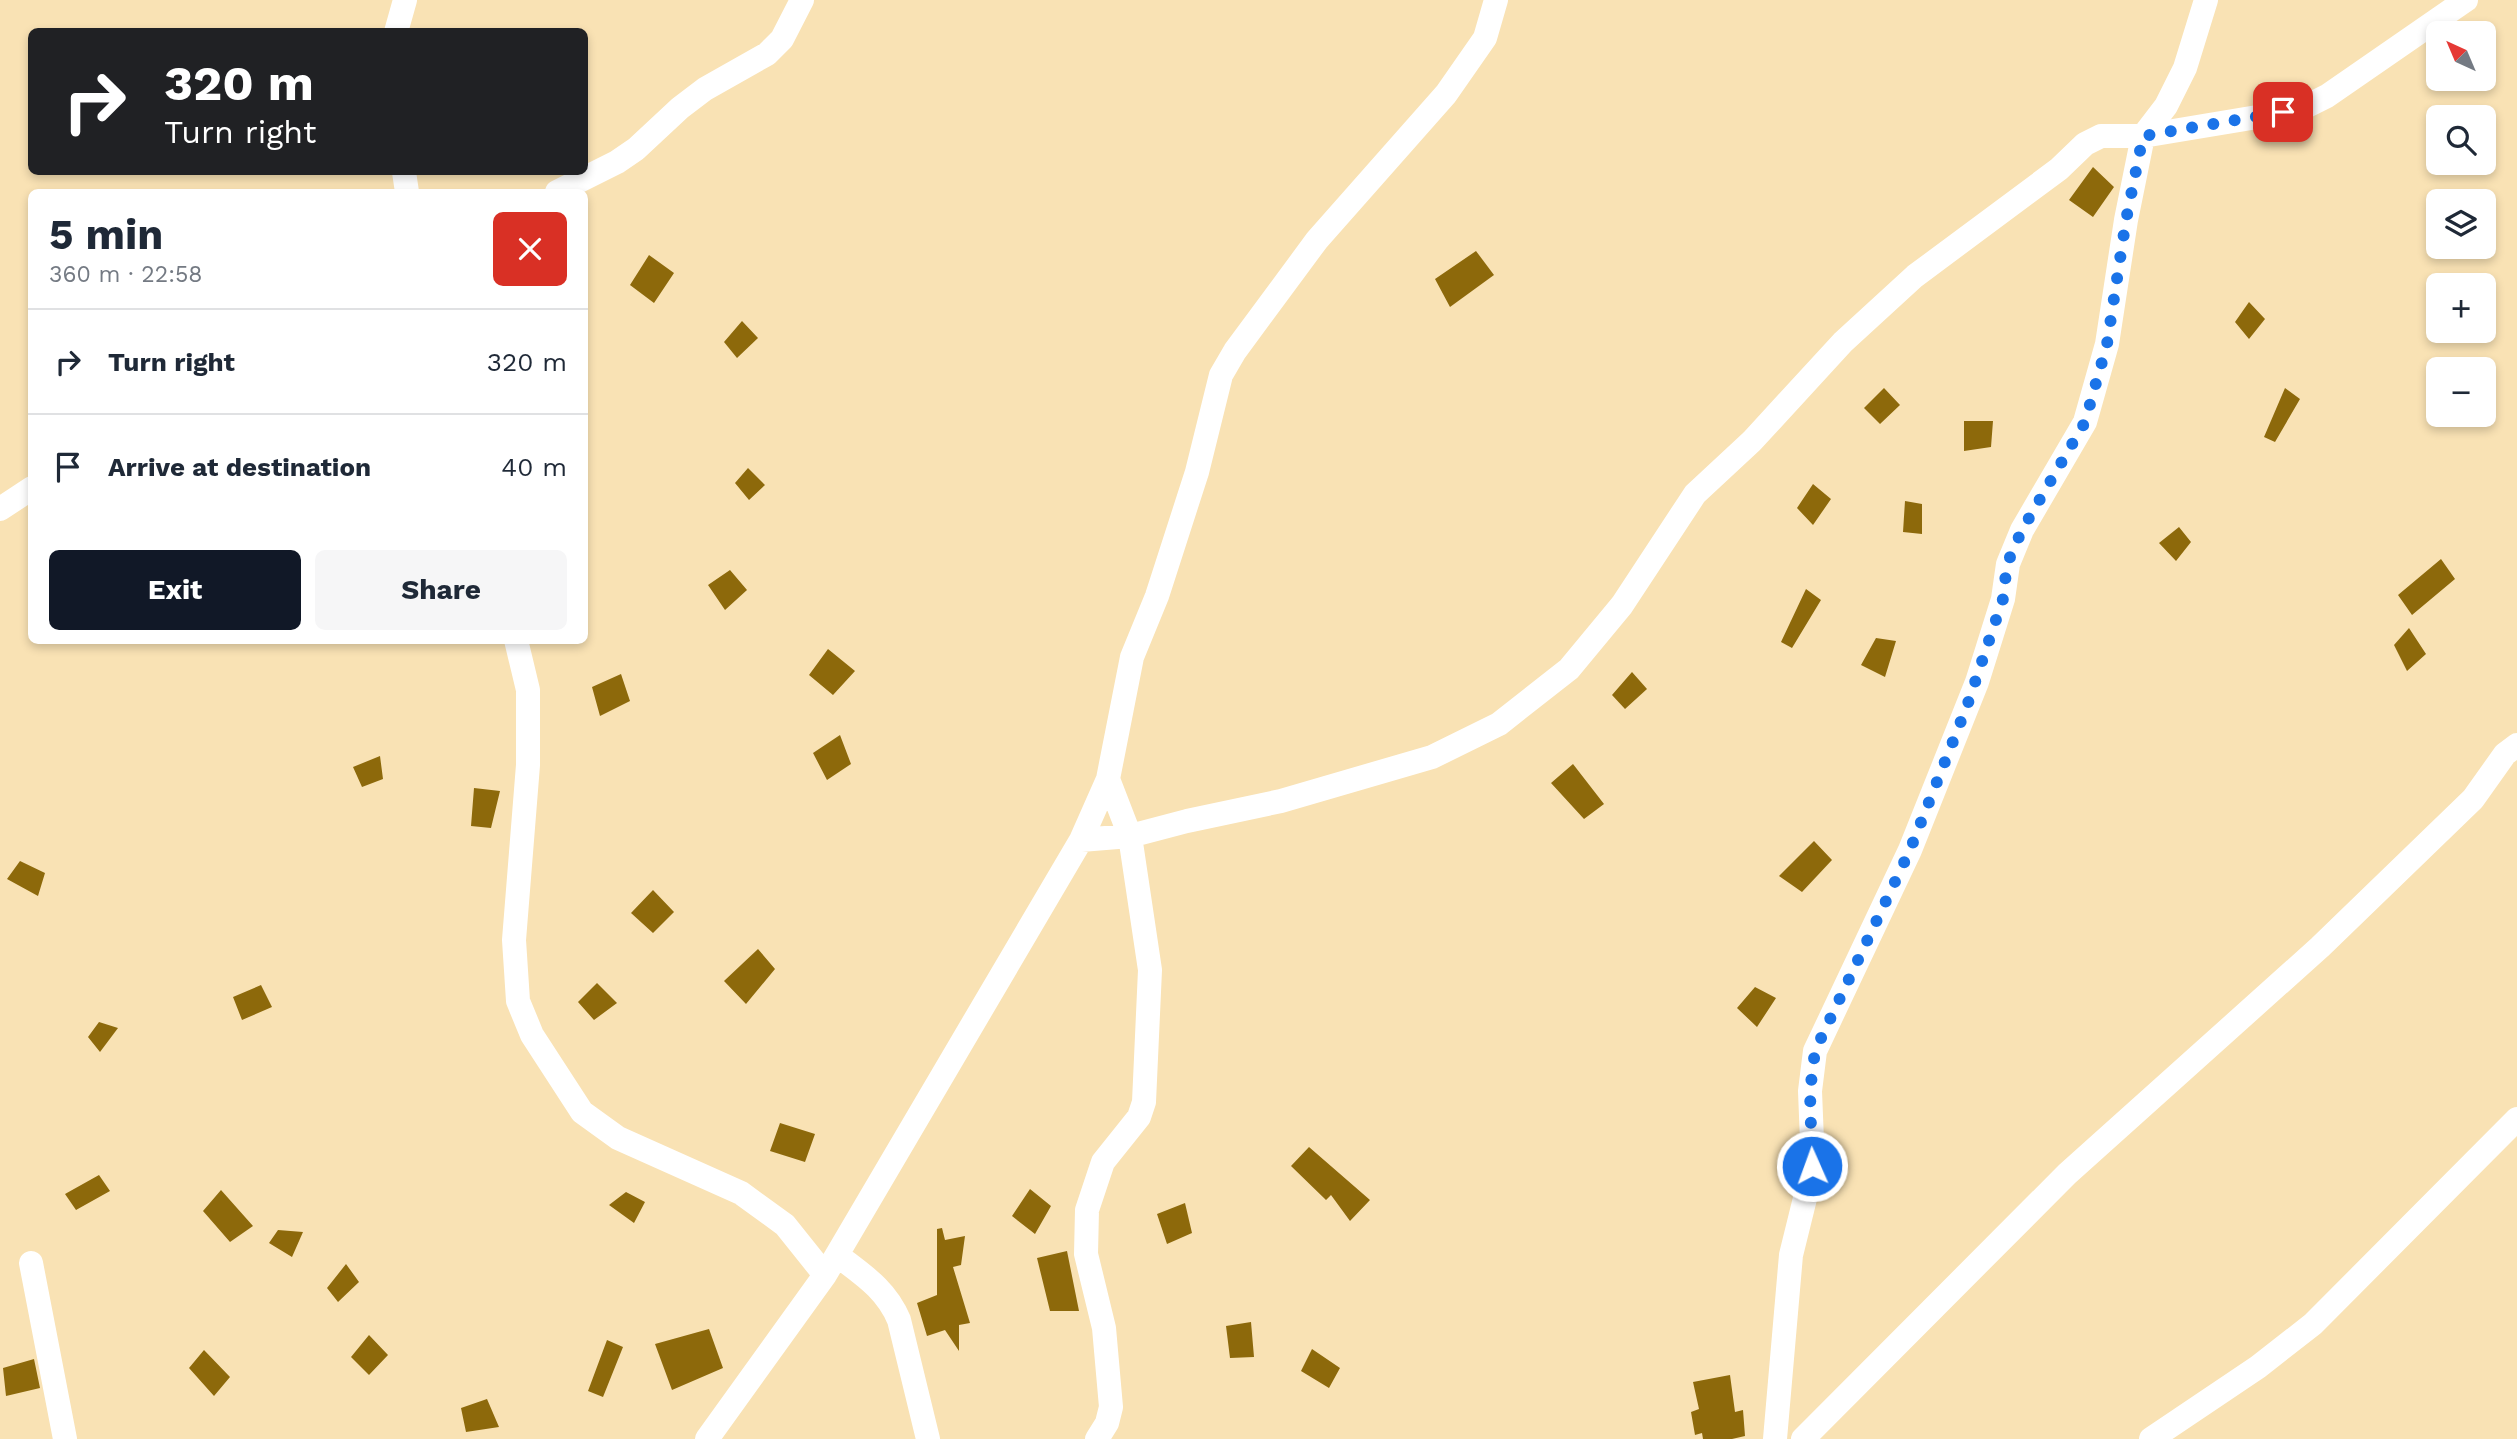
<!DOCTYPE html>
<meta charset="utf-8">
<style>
body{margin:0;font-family:"Work Sans",sans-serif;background:#f6f6f7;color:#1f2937;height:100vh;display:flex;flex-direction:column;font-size:26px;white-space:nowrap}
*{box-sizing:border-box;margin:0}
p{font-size:23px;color:#747a83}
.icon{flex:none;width:38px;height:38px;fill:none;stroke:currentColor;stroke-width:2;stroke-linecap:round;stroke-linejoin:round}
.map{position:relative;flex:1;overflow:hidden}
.drawer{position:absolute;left:28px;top:189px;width:560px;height:455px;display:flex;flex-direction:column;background:#fff;border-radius:10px;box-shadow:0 4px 10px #0003}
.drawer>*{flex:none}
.hud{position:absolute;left:28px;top:28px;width:560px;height:147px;border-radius:10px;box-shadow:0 4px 10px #0003;background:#202124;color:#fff;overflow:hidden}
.needle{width:46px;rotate:316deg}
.buttons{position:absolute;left:2426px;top:21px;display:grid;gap:14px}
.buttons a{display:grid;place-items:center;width:70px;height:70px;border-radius:10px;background:#fff;box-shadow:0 4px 10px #0003;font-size:35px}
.pin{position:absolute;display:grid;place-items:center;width:60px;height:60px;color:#fff;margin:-30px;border-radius:14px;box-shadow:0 4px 10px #0006}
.me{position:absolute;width:77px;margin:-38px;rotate:358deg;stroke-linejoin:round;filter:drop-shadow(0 0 5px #0008)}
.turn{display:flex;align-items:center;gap:24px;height:147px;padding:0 21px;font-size:32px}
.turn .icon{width:91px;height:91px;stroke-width:2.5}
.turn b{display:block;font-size:49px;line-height:60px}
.round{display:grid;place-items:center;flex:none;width:74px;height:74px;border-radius:10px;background:#f6f6f7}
.summary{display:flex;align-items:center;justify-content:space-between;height:119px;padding:0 21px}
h1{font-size:42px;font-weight:700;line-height:52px}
.button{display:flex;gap:14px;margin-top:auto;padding:14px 21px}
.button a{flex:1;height:80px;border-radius:10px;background:#111827;color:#fff;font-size:28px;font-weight:700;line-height:80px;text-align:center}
.button a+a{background:#f6f6f7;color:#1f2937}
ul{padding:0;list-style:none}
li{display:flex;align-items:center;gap:21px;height:105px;padding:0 21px;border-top:2px solid #e0e1e3}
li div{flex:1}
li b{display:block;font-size:26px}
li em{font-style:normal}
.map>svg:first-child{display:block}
.building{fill:#8d690b}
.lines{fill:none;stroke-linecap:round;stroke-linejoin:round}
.minor{stroke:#fff;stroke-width:24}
.route{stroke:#1a73e8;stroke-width:12;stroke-dasharray:0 21.6}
</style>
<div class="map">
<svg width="2517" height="1439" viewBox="0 0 2517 1439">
<rect width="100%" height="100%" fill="#f9e2b4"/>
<path class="building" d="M2093 167 2114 187 2093 217 2069 200Z
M1476 251 1494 275 1450 307 1435 279Z
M649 255 674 273 654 303 630 285Z
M2249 302 2265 319 2249 339 2235 322Z
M742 321 758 338 737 358 724 342Z
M1884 388 1900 405 1880 424 1864 408Z
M2285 388 2300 399 2275 442 2264 437Z
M1964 421H1993L1991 447 1964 451Z
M748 468 765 485 749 500 735 483Z
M1813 484 1831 499 1813 525 1797 508Z
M1905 501 1922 504V534L1903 532Z
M2179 527 2191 542 2176 561 2159 543Z
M2441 559 2455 579 2412 615 2398 595Z
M730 570 747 590 725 610 708 585Z
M1806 589 1821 600 1792 648 1781 642Z
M2409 628 2426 654 2407 671 2394 645Z
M1876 638 1896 641 1885 677 1861 665Z
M828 649 855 671 833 695 809 675Z
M1632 672 1647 689 1625 709 1612 695Z
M621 674 630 701 600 716 592 687Z
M840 735 851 764 827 780 813 753Z
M380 756 383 779 362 787 353 767Z
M1573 764 1604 804 1584 819 1551 783Z
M474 788 500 791 491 828 471 826Z
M1814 841 1832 860 1802 892 1779 876Z
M20 861 45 873 38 896 7 879Z
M653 890 674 912 653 933 631 913Z
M758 949 775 969 746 1004 724 981Z
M597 983 617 1003 594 1020 578 1002Z
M261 985 272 1007 242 1020 233 997Z
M1755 987 1776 998 1757 1027 1737 1008Z
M99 1022 118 1028 100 1052 88 1037Z
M780 1123 815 1134 805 1162 770 1151Z
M1309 1147 1370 1200 1350 1221 1331 1195 1326 1200 1291 1166Z
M99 1175 110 1191 76 1210 65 1194Z
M1030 1189 1051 1206 1035 1234 1012 1216Z
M221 1190 253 1226 230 1242 203 1211Z
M626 1192 645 1202 634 1223 609 1205Z
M1185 1203 1192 1233 1167 1244 1157 1214Z
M942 1228 945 1240 965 1236 961 1265 953 1267 970 1323 959 1325V1351L945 1330 927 1336 917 1303 937 1295V1229Z
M278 1230 303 1232 292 1257 269 1243Z
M1067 1251 1079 1311H1050L1037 1258Z
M346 1264 359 1282 338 1302 327 1288Z
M1251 1322 1254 1357 1230 1358 1226 1326Z
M709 1329 723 1368 672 1390 655 1344Z
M369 1335 388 1355 369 1375 351 1357Z
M607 1340 623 1347 603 1397 588 1391Z
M1312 1349 1340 1368 1329 1388 1301 1371Z
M204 1350 230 1377 214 1396 189 1368Z
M34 1359 40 1388 6 1396 3 1368Z
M1730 1375 1735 1412 1743 1410 1745 1436 1732 1439H1703L1702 1433 1695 1435 1691 1412 1699 1409 1693 1382Z
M487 1399 499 1427 466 1432 461 1408Z"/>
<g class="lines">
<path class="minor" d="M396 32 405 0
M404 172 407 192
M557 192 617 162 636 149 680 108 705 89 767 54 782 39 802 0
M0 509 32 488
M516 640 528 690V765L514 940 518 1001 532 1035 582 1112 618 1138 741 1193 785 1225 825 1275
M1081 840 1130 836 1187 821 1281 801 1432 757 1499 724 1569 669 1622 605 1695 494 1752 441 1843 342 1915 276 2059 169 2085 144 2101 136H2143L2299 110 2327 96 2466 0
M837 1255C863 1275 886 1289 899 1320L928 1439
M31 1263 65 1439
M707 1439 825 1275 1081 840 1108 779 1132 657 1157 596 1197 472 1221 375 1235 351 1317 240 1446 94 1485 38 1496 0
M1097 1439 1107 1423 1111 1407 1104 1328 1086 1254 1087 1210 1103 1162 1139 1117 1144 1102 1150 970 1130 836 1108 779
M1775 1439 1791 1255 1813 1166 1810 1091 1815 1051 1910 850 1977 682 2003 599 2008 564 2022 530 2085 422 2107 344 2126 220 2143 136 2166 106 2185 68 2206 0
M1803 1439 2067 1174 2320 947 2473 799 2505 754 2517 745
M2151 1439 2258 1367 2313 1324 2517 1119"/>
</g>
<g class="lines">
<path class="route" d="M1812 1166 1810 1091 1815 1051 1910 850 1967 706 2003 599 2007 564 2022 530 2085 422 2107 344 2126 220 2143 136 2283 112"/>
</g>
</svg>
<div class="buttons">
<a><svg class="needle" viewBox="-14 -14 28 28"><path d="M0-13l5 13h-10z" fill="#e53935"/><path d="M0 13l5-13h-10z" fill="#747a83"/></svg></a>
<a><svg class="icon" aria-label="search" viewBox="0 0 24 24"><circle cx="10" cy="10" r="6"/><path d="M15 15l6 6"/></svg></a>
<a><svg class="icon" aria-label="layers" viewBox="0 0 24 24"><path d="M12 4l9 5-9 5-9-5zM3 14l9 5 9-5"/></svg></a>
<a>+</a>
<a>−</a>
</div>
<div class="pin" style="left:2283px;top:112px;background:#d93025"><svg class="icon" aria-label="arrive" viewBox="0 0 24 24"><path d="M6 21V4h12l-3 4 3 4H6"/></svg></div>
<svg class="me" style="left:1812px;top:1166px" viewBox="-20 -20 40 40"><circle r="17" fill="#1a73e8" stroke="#fff" stroke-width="3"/><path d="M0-11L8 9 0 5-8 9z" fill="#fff"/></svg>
<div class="hud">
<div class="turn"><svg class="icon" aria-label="right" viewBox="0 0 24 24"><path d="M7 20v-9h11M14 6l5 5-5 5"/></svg><div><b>320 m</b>Turn right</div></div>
</div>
<section class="drawer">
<div class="summary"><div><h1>5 min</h1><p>360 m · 22:58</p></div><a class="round" style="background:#d93025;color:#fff"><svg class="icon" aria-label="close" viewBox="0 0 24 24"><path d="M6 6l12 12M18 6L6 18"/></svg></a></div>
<ul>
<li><svg class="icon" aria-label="right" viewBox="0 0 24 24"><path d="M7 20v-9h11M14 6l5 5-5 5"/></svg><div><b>Turn right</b></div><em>320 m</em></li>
<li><svg class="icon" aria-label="arrive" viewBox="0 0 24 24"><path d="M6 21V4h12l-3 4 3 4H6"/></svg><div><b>Arrive at destination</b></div><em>40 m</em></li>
</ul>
<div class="button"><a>Exit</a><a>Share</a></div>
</section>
</div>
